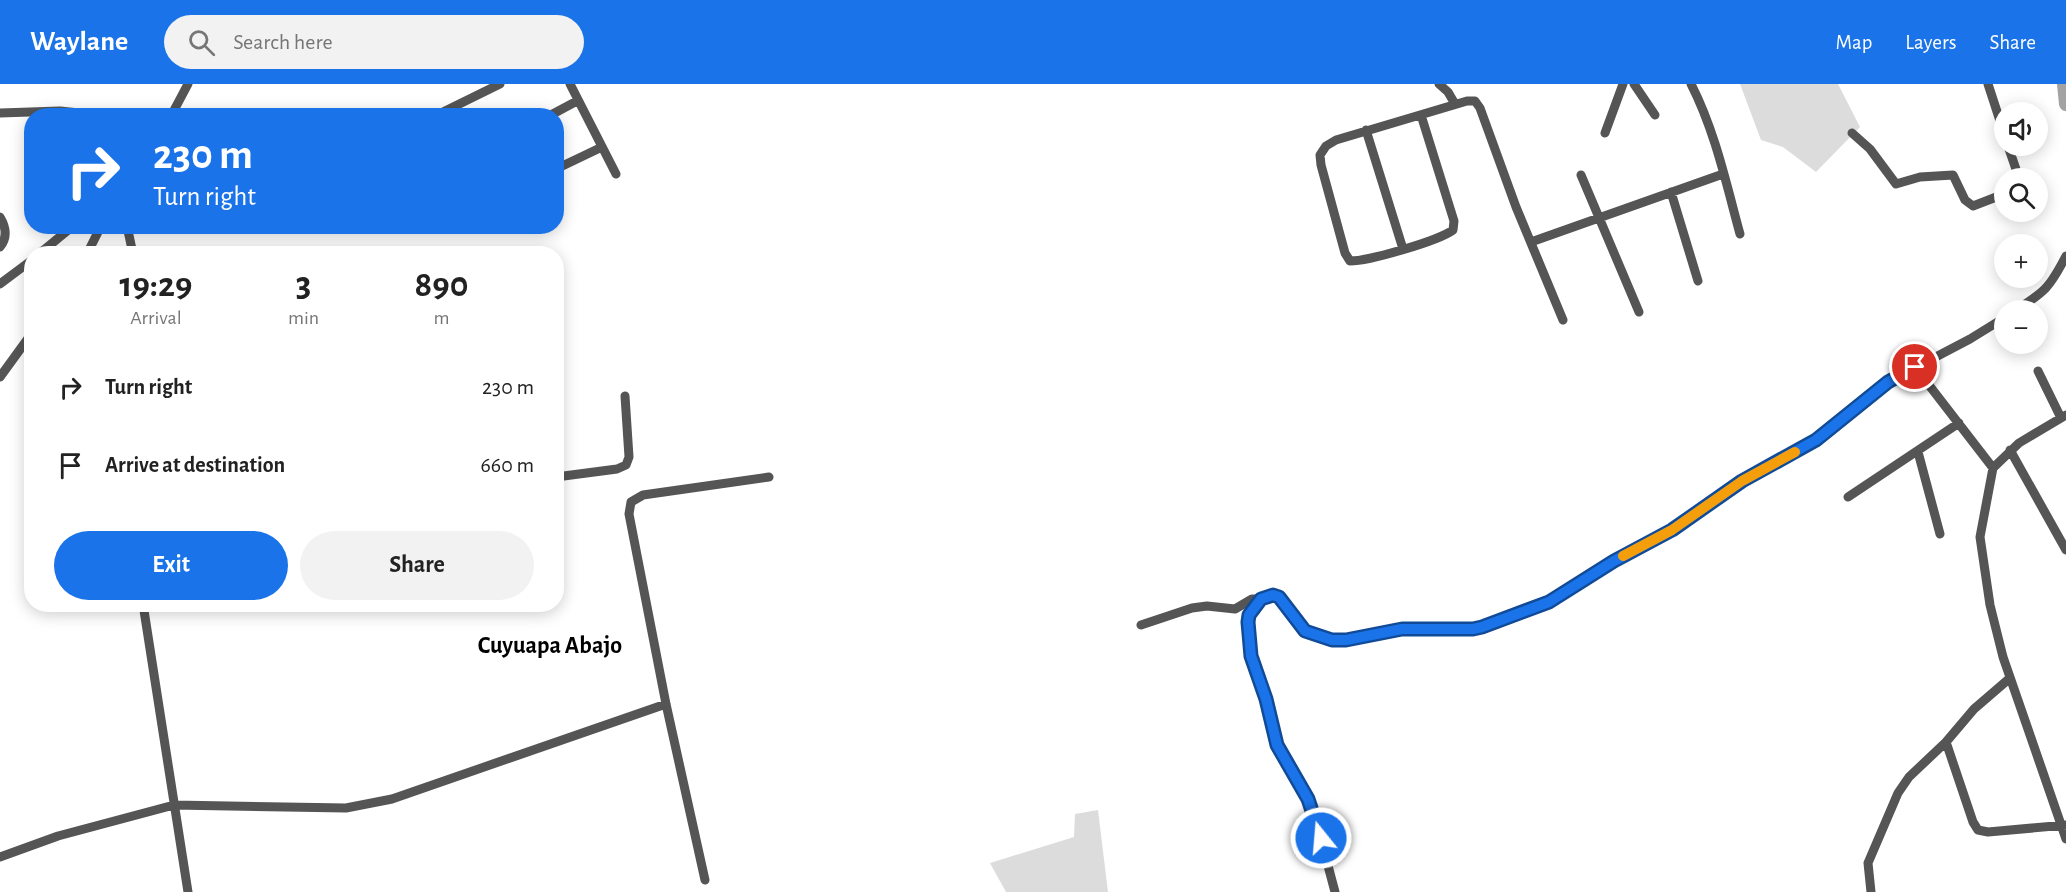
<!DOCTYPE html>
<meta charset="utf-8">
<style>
body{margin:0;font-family:"Alegreya Sans",sans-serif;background:#f2f2f2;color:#222;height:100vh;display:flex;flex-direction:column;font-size:22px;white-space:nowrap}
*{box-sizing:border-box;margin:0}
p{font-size:20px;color:#767676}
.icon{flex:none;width:33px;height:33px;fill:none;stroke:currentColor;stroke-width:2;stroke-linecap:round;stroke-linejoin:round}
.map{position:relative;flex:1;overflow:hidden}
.side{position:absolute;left:24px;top:162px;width:540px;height:366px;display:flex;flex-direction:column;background:#fff;border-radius:24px;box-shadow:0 3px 15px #0003}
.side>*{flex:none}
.banner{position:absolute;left:24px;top:24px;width:540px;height:126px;border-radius:24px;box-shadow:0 3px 15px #0003;background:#1a73e8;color:#fff;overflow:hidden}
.controls{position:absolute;left:1994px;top:18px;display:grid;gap:12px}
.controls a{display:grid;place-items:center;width:54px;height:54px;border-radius:50%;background:#fff;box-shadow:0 3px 15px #0003;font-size:30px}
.pin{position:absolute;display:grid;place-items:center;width:51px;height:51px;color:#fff;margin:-26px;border:3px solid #fff;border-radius:50%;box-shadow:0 2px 6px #0007}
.me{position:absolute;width:66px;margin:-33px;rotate:343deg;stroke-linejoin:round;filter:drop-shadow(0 0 4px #0008)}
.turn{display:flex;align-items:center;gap:21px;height:126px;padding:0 30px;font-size:27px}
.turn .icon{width:78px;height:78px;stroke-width:2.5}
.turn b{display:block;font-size:42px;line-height:51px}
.eta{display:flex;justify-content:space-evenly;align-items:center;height:102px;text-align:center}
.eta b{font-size:36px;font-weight:700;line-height:42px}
.button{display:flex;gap:12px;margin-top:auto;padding:12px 30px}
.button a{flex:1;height:69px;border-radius:36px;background:#1a73e8;color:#fff;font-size:24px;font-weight:700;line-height:69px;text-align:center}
.button a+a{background:#f2f2f2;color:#222}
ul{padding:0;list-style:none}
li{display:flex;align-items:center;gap:18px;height:78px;padding:0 30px}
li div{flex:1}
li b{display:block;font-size:22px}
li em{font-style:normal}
header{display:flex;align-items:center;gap:36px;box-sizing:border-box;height:84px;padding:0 30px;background:#1a73e8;color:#fff}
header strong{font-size:28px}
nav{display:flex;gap:33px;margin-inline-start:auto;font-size:21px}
.search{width:420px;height:54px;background:#f2f2f2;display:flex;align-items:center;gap:15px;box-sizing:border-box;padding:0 21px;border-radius:33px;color:#767676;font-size:22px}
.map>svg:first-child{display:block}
.green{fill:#dcdcdc}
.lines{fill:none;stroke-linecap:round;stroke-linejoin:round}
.river{stroke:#a3a3a3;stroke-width:14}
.minor{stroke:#555;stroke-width:9}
.route-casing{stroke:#114b97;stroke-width:15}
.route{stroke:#1a73e8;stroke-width:10}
.slow{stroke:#f59e0b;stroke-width:10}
.labels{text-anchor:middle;stroke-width:4.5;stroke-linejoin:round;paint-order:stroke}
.quarter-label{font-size:24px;font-weight:bold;fill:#000;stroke:#fff}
</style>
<header>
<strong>Waylane</strong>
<div class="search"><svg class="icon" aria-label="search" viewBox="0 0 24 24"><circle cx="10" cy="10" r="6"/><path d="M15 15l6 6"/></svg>Search here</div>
<nav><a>Map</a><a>Layers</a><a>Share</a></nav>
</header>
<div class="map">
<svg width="2066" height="808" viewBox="0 0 2066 808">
<rect width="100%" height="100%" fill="#fff"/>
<path class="green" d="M1740 0H1838L1860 43 1816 88 1783 63 1761 56Z
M1098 726 1108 808H1006L990 779 1074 753 1075 730Z"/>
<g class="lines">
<path class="river" d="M2064 0 2066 20"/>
<path class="minor" d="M570 0 616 90
M1439 0 1448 8 1455 20
M1634 0 1655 31
M1691 0C1715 47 1726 99 1740 150
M1988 0 2004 49
M443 28 500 0
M0 29 60 27 108 32
M1421 31 1454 137 1453 146C1438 157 1369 177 1350 177L1345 169 1321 81 1320 71 1326 62 1336 56 1467 17H1475L1480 24 1516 123 1563 236
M171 32 188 0
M549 32 577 17
M1366 46 1403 165
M1605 49 1623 0
M1852 49 1870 65 1896 100 1920 93 1953 91 1965 116 1973 122 2004 110
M2008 62 2019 94
M556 85 602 63
M1581 91 1639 228
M1671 108 1698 197
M0 133C6 143 8 153 0 163
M127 142 133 170
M1531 158 1723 90
M39 170 73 142
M87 170 101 142
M0 200 32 176
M2016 226C2045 208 2050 203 2066 172
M1915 283 1993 384
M2038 287 2061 334
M0 293 32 249
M2066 331 2019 359 1993 384 1980 453 1990 521 2003 573 2066 755
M2010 366 2066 466
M1918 368 1940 450
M556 393 617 385 626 381 629 373 625 312
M1848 413 1959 339
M143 520 188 808
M1141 541 1192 524 1207 522 1235 525 1252 515H1261
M2010 594 1974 625 1946 658 1973 738 1978 746 1988 748 2066 741
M0 773 58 752 174 721 346 724 392 715 666 620
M705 796 666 620 629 430 631 418 643 411 769 393
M1335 808 1315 733 1308 715 1277 661 1266 615 1251 572 1248 538C1250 522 1262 508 1279 513L1305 547 1332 556H1346L1402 545H1473L1482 543 1549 518 1614 477 1672 446 1741 397 1816 356 1888 298 1970 255 2004 234
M1871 808 1868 779 1898 709 1909 693 1946 658"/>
</g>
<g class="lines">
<g class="route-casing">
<path id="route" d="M1321 754 1308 715 1277 661 1266 615 1251 572 1248 538 1249 531 1261 515 1273 511 1279 513 1305 547 1332 556H1346L1402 545H1473L1482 543 1549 518 1614 477 1672 446 1742 397 1816 356 1888 298 1915 283"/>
</g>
<use href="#route" class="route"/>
<path class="slow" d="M1623 472 1672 446 1742 397 1795 368"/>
</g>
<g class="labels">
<g class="quarter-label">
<text x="550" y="569">Cuyuapa Abajo</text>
</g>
</g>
</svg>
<div class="controls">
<a><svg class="icon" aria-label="sound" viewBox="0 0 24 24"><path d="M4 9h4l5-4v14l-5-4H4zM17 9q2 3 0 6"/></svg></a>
<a><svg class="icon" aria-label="search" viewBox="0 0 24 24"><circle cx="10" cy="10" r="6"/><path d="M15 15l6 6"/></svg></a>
<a>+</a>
<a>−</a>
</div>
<div class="pin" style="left:1915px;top:283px;background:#d93025"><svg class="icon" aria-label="arrive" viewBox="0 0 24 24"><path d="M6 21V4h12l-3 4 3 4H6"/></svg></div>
<svg class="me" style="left:1321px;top:754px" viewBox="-20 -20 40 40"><circle r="17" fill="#1a73e8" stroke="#fff" stroke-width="3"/><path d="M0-11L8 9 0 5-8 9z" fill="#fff"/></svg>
<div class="banner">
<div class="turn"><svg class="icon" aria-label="right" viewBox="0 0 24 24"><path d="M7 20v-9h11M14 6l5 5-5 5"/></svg><div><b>230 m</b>Turn right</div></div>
</div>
<section class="side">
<div class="eta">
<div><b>19:29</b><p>Arrival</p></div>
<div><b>3</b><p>min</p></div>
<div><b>890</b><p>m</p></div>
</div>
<ul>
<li><svg class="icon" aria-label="right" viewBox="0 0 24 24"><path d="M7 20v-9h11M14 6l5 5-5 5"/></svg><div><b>Turn right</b></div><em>230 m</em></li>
<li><svg class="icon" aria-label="arrive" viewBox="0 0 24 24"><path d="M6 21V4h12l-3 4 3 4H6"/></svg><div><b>Arrive at destination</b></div><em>660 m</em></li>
</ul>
<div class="button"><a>Exit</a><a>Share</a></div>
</section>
</div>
